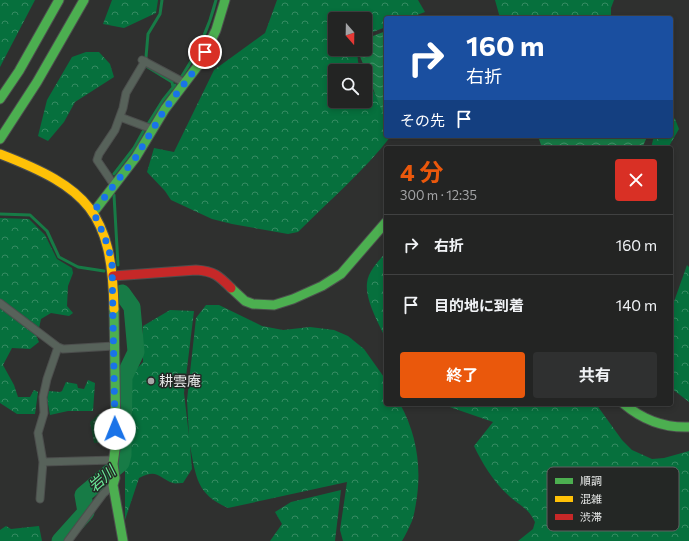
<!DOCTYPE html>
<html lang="ja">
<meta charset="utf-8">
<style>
body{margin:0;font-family:Commissioner,"Noto Sans JP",sans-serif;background:#2f3030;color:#f1f3f6;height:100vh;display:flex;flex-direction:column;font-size:15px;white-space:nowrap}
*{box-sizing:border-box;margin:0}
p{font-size:13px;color:#a3a4a6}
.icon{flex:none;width:22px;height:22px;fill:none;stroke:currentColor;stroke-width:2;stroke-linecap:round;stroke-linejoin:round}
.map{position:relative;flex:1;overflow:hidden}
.drawer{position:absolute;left:384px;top:146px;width:289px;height:260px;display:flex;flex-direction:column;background:#232423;border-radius:4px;box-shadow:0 2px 6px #0003,0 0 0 1px #404141}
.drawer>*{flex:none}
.hud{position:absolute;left:384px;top:16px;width:289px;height:122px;border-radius:4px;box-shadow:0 2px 6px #0003,0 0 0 1px #404141;background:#1a4fa0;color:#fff;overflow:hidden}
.needle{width:26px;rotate:160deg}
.fabs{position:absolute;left:328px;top:12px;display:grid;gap:8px}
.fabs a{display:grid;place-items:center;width:44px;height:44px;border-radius:4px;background:#232423;box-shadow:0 2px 6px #0003,0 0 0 1px #404141;font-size:20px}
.pin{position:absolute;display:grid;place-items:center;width:34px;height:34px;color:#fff;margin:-17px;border:2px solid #fff;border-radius:50%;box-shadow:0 1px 4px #0007}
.me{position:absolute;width:44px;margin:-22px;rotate:359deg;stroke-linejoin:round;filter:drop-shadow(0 0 3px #0008)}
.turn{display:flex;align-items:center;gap:14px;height:84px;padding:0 16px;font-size:18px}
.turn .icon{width:52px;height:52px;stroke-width:2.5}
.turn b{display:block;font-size:28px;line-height:34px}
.then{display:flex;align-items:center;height:38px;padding:0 16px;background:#0003;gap:8px;font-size:15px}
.round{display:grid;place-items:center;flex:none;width:42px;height:42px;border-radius:4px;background:#2f3030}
.headline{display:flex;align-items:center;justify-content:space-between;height:68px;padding:0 16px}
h1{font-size:24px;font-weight:700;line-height:30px;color:#ea580c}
.primary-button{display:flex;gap:8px;margin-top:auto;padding:8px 16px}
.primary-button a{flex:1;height:46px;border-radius:4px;background:#ea580c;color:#fff;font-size:16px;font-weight:700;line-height:46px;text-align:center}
.primary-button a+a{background:#2f3030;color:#f1f3f6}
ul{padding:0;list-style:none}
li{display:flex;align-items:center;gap:12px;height:60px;padding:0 16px;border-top:1px solid #404141}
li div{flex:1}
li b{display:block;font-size:15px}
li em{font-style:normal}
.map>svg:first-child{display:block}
.grass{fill:url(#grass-dots)}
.forest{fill:url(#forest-crowns)}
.water{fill:url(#water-waves)}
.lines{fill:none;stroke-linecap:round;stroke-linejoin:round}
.stream{stroke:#177b46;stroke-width:3}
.river{stroke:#177b46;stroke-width:17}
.street-casing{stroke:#4c4e4d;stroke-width:9}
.fast-casing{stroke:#4c4e4d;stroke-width:11}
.slow-casing{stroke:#4c4e4d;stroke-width:11}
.jam-casing{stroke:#4c4e4d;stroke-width:11}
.street{stroke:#57625a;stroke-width:7}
.fast{stroke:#4caf50;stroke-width:9}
.slow{stroke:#ffc107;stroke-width:9}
.jam{stroke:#c62828;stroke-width:9}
.route{stroke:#1a73e8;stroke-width:7;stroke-dasharray:0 12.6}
.poi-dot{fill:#a7a8a7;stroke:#242725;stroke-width:1.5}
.labels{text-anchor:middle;stroke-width:3;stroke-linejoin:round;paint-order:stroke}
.poi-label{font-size:14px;fill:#e7e9e8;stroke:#242725;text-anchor:start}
.water-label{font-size:15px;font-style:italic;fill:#69e797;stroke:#242725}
.key{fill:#242725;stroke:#5e6160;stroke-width:1}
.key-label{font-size:11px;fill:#e7e9e8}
</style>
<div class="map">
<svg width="689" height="541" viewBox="0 0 689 541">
<defs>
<pattern id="grass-dots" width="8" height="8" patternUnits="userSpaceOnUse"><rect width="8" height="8" fill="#13482a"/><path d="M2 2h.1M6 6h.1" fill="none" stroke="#356249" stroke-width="1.8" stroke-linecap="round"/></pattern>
<pattern id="forest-crowns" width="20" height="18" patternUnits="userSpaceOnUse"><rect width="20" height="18" fill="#06703d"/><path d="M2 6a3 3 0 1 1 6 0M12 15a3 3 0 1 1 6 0" fill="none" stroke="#368b62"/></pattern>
<pattern id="water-waves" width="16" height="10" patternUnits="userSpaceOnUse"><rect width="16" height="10" fill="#177b46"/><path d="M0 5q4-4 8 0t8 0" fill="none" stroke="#44946a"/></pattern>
</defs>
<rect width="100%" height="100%" fill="#2f302f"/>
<path class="grass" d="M99 414H106L107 442 94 443 90 422Z"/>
<path class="forest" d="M0 0H35L0 67Z
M112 0H158L156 13 124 28 103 24Z
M277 0H418L425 12 409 18H386V27L365 35V19H335V49H357L358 62 363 71H335V101H365V75L386 115V136H391C364 171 329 201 298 232L288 234 232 224 212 219 171 200 165 191 147 172 154 148 174 152 214 70 265 33Z
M495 0H614L611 8V18H500Z
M86 52H99L110 64 114 77 75 102 64 122 48 141 38 136 47 100 72 57Z
M671 115 675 119 679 129 668 148H651L654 136H671Z
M0 218 29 219 45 235 57 259 72 268 73 273 68 286 67 306 73 313 69 316 51 313 41 319 39 328 0 299Z
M386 252V339C379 324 365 300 367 283 368 271 379 261 386 252Z
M687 265 689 267V402L671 388V310Z
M206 305H219L262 326 283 330 310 327 334 330 348 336 364 349 386 380V404H400C417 434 422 469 416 503 415 509 414 516 412 521 409 528 406 534 402 541H343L340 530 347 482 228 508C196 494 196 476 190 446L192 469 183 483C179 483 175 484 173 483 158 478 158 468 139 478L125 520V466L129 377 143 362V326L170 310 194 311 184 393 189 436 187 400 196 318Z
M0 307 35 333 39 342 30 349 12 348 3 365 14 385 18 397H30L34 390 38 392 35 414H17L0 403Z
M88 380 95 383 93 411H68L50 415 47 399 49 391 60 392 62 391 66 382 77 384 78 388 84 389Z
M441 404H596L622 440 632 450 652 459 664 458 689 451V541H518L533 529 535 522C527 506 519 506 507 494 493 481 482 463 474 446L493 422Z
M341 490 335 541H270L282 524 275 512 291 502Z
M6 526 11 529 39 526 42 541H0V530Z"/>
<path class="water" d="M386 31V121L357 49H365V39Z
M538 136H647V137L642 148H542Z"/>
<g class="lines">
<path class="stream" d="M146 57 148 34 160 14 162 0
M146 66 172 82 173 87
M182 76C198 52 209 28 216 0
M148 124 163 100 175 85
M114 174 134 148 144 130
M114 195 118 265
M0 214 30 215 47 231 59 257 78 267 104 271"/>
<path class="river" d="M60 541 86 512 83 495 121 463 123 455 124 377 136 352 132 307 122 293"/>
<g class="street-casing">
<path id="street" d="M142 60 185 83
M120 117 152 129
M114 185 97 160 99 154 115 130 123 108 126 93 145 61
M0 303 58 347 63 349 114 346
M43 462 114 460
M40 499 43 462 38 433 44 413 43 397 47 379 58 347
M68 541 103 494 113 485"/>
</g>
<g class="fast-casing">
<path id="fast" d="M0 99 19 71 59 0
M0 139 37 82 84 0
M93 213 136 157 165 109 200 63 216 30 225 0
M231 288 245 301 253 304 274 305 293 299 322 286 341 274 386 222
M114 309 116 442 113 464 115 478 113 485 123 541
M624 404C643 420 664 428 689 427"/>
</g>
<g class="slow-casing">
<path id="slow" d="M0 154C88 188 112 212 114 309"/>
</g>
<g class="jam-casing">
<path id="jam" d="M113 276 196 270C214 271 219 276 231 288"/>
</g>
<use href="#street" class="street"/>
<use href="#fast" class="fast"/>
<use href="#slow" class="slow"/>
<use href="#jam" class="jam"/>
</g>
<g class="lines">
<path class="route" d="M115 429 112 265C109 245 102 230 93 212L136 157 165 109 200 63 205 52"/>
</g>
<circle class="poi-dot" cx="151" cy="381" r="4"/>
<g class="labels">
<g class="poi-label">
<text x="159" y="386">耕雲庵</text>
</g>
<g class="water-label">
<text transform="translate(102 479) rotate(-41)" y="5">岩川</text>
</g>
</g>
<rect x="547" y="467" width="132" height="64" rx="6" class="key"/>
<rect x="555" y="478" width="18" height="6" fill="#4caf50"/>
<rect x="555" y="496" width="18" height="6" fill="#ffc107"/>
<rect x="555" y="514" width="18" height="6" fill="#c62828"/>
<g class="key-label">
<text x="580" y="485">順調</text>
<text x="580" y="503">混雑</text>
<text x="580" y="521">渋滞</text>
</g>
</svg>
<div class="fabs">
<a><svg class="needle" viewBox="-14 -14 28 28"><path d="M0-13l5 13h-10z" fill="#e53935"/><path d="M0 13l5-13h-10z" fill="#a3a4a6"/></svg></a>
<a><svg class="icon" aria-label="search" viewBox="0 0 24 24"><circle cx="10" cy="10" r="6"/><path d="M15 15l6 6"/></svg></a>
</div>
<div class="pin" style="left:205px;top:52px;background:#d93025"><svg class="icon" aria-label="arrive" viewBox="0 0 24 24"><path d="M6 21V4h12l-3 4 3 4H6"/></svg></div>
<svg class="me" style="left:115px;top:429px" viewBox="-20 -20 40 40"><circle r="19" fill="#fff"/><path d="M0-13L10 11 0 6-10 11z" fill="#1a73e8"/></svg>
<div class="hud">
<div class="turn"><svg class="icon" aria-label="right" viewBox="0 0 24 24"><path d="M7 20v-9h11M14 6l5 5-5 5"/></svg><div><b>160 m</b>右折</div></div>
<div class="then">その先<svg class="icon" aria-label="arrive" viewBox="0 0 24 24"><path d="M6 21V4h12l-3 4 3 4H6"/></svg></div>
</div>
<section class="drawer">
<div class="headline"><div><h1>4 分</h1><p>300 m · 12:35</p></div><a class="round" style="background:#d93025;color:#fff"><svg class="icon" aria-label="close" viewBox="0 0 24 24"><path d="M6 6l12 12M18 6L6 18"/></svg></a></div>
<ul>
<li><svg class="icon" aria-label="right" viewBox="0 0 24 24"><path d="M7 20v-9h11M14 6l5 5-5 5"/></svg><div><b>右折</b></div><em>160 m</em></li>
<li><svg class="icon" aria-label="arrive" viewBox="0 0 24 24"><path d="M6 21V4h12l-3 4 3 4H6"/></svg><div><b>目的地に到着</b></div><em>140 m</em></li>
</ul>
<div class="primary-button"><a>終了</a><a>共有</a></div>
</section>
</div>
